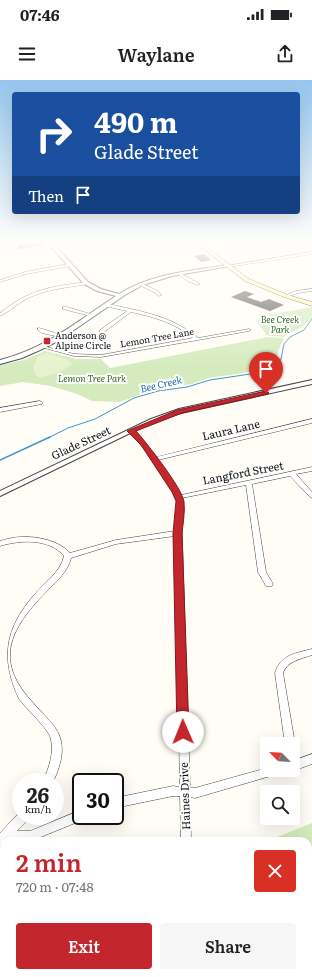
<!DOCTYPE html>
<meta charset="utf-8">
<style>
body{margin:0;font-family:Literata,serif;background:#f6f6f6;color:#202124;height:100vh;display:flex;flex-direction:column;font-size:15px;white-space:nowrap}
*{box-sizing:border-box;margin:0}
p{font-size:13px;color:#757577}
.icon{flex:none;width:22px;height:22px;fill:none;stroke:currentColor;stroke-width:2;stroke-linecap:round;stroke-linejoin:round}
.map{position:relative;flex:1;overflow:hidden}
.panel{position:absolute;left:0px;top:757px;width:312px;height:140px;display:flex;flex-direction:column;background:#fff;border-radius:12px 12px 0 0;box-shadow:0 4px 16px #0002}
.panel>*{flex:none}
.guide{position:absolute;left:12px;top:12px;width:288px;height:122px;border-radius:4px;box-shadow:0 4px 16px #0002;background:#1a4fa0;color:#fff;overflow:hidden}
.needle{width:26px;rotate:295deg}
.controls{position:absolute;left:260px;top:657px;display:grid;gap:8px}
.controls a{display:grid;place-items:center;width:40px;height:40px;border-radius:4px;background:#fff;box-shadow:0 4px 16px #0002;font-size:20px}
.speed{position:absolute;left:12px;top:693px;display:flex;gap:8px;font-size:20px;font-weight:700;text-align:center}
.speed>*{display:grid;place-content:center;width:52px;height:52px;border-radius:50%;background:#fff;box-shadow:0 4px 16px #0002;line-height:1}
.speed small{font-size:10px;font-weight:400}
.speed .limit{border:2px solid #111;border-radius:6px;background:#fff;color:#111}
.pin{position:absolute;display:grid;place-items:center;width:34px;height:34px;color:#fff;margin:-41px -17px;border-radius:50% 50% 50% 0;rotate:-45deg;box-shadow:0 0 4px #0007}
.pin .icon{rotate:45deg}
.me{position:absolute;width:44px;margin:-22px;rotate:359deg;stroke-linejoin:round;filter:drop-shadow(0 0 3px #0008)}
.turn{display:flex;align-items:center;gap:14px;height:84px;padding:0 16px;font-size:18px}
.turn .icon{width:52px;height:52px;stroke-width:2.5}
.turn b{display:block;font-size:28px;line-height:34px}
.then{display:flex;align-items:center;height:38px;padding:0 16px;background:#0003;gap:8px;font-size:15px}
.round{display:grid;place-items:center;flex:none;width:42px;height:42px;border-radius:4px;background:#f6f6f6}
.head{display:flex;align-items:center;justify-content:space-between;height:68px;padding:0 16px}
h1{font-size:24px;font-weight:600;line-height:30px;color:#c4262e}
.cta{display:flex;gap:8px;margin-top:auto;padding:8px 16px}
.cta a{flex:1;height:46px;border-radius:4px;background:#c4262e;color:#fff;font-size:16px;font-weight:600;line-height:46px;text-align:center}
.cta a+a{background:#f6f6f6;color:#202124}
.status{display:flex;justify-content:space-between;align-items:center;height:28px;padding:0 20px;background:#fff;direction:ltr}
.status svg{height:11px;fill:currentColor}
header{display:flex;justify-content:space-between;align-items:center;height:52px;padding:0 16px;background:#fff;font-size:18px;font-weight:600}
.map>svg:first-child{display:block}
.green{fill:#d5ebbd}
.pitch{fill:#e6f2cf}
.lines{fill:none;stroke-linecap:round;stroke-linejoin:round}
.stream-far1{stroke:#3f96cf;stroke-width:1}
.stream{stroke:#3f96cf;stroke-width:1.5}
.building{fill:#5a524d}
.minor-casing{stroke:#444;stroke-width:1}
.tertiary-casing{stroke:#444;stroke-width:2}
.secondary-casing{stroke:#333;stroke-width:1}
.minor{fill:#fff;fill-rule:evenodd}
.tertiary{fill:#fff;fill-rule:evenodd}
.secondary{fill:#fff6b0;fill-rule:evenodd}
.route{fill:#c4262e;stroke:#7f191e}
.poi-dot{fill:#c4262e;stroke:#fff;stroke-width:1.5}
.labels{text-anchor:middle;stroke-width:4;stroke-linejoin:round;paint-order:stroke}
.far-park-label{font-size:9px;font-style:italic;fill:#2f6b1f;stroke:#fff}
.far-poi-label{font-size:9px;fill:#111;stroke:#fff;text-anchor:start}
.far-street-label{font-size:9px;fill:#111;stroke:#fff}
.far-water-label{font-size:10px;font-style:italic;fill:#1768a6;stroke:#fff}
.street-label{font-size:11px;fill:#111;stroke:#fff}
</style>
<div class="status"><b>07:46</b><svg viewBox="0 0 49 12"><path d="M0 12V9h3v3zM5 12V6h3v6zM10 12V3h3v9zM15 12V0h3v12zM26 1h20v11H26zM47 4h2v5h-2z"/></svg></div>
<header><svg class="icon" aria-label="menu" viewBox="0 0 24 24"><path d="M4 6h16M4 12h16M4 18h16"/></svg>Waylane<svg class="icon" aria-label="share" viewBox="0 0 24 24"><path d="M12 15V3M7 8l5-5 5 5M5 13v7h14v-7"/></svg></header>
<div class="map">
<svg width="312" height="897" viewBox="0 0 312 897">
<rect width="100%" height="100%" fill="#fffdf5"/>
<path class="green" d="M312 227V238L300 248 283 257 267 255 256 241 273 234Z
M268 257 284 258 281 264 276 278 271 285 260 290 237 294 208 298 192 304 157 308 120 322 92 321 77 314 51 306 23 302 0 306V285L24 280 45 271 77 279H101L110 288Z
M312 743V897H194V893H308V761H267Z"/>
<path class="pitch" d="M47 273 65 279 72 283 71 285 60 292 40 298 35 294 33 286 38 277Z"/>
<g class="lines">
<path class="stream-far1" d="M48 358 68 348 95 339 134 318 158 311 187 307 210 300 257 293 275 286 281 279 284 264 290 257 304 250 312 239"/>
<path class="stream" d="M0 380 50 357"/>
</g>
<path class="building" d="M26 163H43V166L19 169 17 165Z
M204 174 211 180 201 182 194 176Z
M245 211 254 214 247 217 261 222 269 219 284 225 270 231 231 217Z"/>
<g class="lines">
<g class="minor-casing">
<path id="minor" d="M312 172V174L228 187 226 186Z
M69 184 71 185 70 186 26 194 0 202V200L25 192Z
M180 193 200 204 198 205 189 202 179 195V193Z
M86 202 88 203 87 204C66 208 46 209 26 219 17 224 9 232 0 236V233C30 209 49 207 86 202Z
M139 203H141L158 211 162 215 158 216 156 213 139 205Z
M312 209V211L298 213 286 217 284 216 296 211Z
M105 224C112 224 120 227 127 228 153 234 177 240 198 258L249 249 251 250 249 251 101 277 74 276 41 267 43 266 74 274 101 275 193 258C175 243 154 237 131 232L104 252H100V250L127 231 105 226Z
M63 227H67L94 235 90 236 63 229Z
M38 248C41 248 59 254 62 256L60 257 42 253 38 250Z
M40 321 42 322V324L0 332V328Z
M312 339V343L158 380 181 415 312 387V391L296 394 312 412V418L310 417 290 396 252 404 266 492 273 504 272 506H266L258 492 246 405 182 418 184 429 182 453 190 708H195L267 688V690H283L281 693 195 718 190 717 191 761H181L180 716H173L115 728V718L173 706 180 707 175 456 116 464 71 478C68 491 58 500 49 509 32 526 11 549 10 573 9 601 30 619 47 638 53 644 59 652 61 661 64 675 59 689 53 702H43C49 687 55 672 50 656 42 642 29 632 19 619 0 578 5 548 35 514 45 502 60 493 64 476 49 458 20 460 0 466V461C7 459 14 457 22 457 37 456 60 461 70 473L116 460 175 451C176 442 178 432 177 423 175 406 142 365 129 352V350H133L156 377Z
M312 569V575C301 579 287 581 283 593L295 664 293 667V664H285L275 593C280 575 296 573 312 569Z
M312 674V684L293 691 291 690H293V681Z
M81 730V736H86L85 739 31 761H4V765L0 766V753L20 732 21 736H29L28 740 17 751H30Z
M184 893H196V897H184Z"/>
</g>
<g class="tertiary-casing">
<path id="tertiary" d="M48 163H53L88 202 101 209 119 214C153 193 190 191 228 185L230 186 172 196 143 205 125 215 58 261 40 270 22 278 0 284V280C47 268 76 242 116 216L97 211 84 204Z
M312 300V304L181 333 155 341 0 416V411L151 339 179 329Z"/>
</g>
<g class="secondary-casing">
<path id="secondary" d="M196 163H201L249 199 288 215 312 222V226L284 217 245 201Z"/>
</g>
<use href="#minor" class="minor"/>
<use href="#tertiary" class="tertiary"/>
<use href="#secondary" class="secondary"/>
</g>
<linearGradient id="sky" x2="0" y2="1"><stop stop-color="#95c6ee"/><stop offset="0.56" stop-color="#fffefa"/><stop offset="1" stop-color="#fffefa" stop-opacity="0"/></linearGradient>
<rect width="312" height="289" fill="url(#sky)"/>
<path class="route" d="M266 311 269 313 268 314 182 333 136 351C146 362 183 409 184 422 185 432 183 443 182 453L189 652 187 655 183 657 179 655 177 652 173 453 176 421 172 412 141 365 127 351 177 330Z"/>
<rect class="poi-dot" x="43" y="257" width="8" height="8" rx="2"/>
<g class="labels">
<g class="far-park-label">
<text x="280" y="243">Bee Creek<tspan x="280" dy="10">Park</tspan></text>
<text x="92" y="302">Lemon Tree Park</text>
</g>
<g class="far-poi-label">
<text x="55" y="259">Anderson @<tspan x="55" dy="10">Alpine Circle</tspan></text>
</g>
<g class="far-street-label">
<text transform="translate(157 258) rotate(-10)" y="3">Lemon Tree Lane</text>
</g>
<g class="far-water-label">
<text transform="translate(161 304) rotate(-13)" y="4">Bee Creek</text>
</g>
<g class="street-label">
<text transform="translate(231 350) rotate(-13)" y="4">Laura Lane</text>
<text transform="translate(81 363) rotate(-25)" y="4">Glade Street</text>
<text transform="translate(243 393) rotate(-11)" y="4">Langford Street</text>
<text transform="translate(185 716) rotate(-92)" y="4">Haines Drive</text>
</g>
</g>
</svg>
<div class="controls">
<a><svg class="needle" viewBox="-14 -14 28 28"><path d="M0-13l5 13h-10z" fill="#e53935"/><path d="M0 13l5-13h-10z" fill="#757577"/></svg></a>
<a><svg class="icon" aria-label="search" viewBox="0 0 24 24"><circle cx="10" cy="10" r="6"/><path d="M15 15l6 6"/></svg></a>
</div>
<div class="speed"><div>26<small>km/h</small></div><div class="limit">30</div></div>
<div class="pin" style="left:266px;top:313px;background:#d93025"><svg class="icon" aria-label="arrive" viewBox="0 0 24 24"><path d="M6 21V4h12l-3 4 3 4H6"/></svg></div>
<svg class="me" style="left:183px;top:652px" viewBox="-20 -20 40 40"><circle r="19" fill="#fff"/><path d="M0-13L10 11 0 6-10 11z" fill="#c4262e"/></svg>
<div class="guide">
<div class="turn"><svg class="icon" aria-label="right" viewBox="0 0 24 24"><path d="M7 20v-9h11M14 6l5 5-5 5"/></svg><div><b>490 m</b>Glade Street</div></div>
<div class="then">Then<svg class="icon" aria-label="arrive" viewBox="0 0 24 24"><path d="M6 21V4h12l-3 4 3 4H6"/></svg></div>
</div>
<section class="panel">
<div class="head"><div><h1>2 min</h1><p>720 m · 07:48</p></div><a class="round" style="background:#d93025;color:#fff"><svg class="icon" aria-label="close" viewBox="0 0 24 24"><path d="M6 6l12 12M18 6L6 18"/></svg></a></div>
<div class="cta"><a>Exit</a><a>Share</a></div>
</section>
</div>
